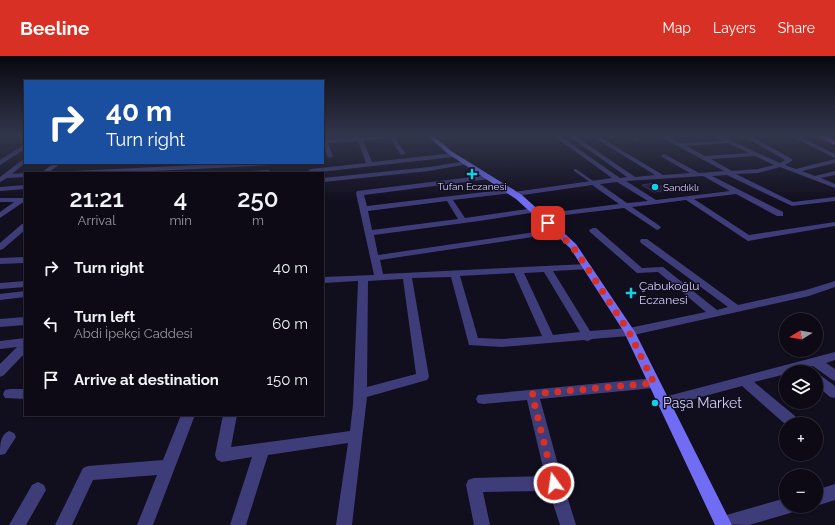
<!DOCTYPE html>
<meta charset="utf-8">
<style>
body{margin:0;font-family:Raleway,sans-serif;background:#16131f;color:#f1f3f6;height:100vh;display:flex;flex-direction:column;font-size:15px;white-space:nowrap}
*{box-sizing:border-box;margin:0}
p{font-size:13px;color:#9a9aa1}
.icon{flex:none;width:22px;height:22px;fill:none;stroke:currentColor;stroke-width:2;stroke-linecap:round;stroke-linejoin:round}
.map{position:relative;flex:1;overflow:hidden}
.panel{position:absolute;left:24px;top:116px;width:300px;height:244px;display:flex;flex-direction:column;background:#0d0a16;border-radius:0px;box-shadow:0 1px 3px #0004,0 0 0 1px #2d2b35}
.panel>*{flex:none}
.hud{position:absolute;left:24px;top:24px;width:300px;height:84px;border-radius:0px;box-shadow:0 1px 3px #0004,0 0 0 1px #2d2b35;background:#1a4fa0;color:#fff;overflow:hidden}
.needle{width:26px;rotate:259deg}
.buttons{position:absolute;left:779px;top:257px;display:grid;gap:8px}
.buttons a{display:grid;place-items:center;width:44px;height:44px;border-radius:50%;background:#0d0a16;box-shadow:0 1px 3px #0004,0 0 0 1px #2d2b35;font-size:20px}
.pin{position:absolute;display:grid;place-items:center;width:34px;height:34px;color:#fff;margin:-17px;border-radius:8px;box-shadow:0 2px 6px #0006}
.me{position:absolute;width:44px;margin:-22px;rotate:346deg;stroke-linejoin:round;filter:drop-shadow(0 0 3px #0008)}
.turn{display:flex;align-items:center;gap:14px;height:84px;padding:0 16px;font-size:18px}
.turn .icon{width:52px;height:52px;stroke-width:2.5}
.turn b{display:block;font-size:28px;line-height:34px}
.eta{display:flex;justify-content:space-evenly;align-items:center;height:68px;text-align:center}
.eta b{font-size:24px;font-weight:600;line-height:28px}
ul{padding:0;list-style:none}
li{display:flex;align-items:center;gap:12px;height:56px;padding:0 16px}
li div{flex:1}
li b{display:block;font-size:15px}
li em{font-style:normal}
header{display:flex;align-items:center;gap:24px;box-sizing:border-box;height:56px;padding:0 20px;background:#d93025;color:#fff}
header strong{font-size:19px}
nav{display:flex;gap:22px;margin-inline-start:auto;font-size:14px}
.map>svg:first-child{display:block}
.building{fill:#221b3e;stroke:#3a2f68}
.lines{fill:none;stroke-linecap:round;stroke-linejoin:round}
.service{fill:#3f3c7a;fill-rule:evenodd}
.minor{fill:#3f3c7a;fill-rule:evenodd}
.secondary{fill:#706df4;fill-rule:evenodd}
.primary{fill:#bb5ef3;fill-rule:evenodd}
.route{stroke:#d93025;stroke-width:7;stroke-dasharray:0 12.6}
.poi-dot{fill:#12d0e5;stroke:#110e1e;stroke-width:1.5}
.labels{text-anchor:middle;stroke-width:3;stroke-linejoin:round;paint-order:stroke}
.far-poi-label{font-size:10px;fill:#d4cffb;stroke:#110e1e}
.poi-label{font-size:12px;fill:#d4cffb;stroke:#110e1e;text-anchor:start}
.near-poi-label{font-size:14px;fill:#d4cffb;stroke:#110e1e;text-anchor:start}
</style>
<header>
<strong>Beeline</strong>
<nav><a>Map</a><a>Layers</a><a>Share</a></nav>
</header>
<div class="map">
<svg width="835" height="469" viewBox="0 0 835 469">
<rect width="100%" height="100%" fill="#110e1e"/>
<path class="building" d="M655 127 667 134 654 136 642 129Z"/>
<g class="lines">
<path class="service" d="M574 113H576L596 127 593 128 574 115Z"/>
<path class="minor" d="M381 80H401L395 82 406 98 401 99 390 82 363 84 372 106 453 97 456 99 453 101 311 117 308 115 311 113 366 107 358 85 328 87 333 100 330 102 327 100 323 84Z
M450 80H457L454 82Z
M554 80H560L620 122 627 121 569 80H575L635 121 655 119 592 80H598L663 119 690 117 662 101 661 100 664 98 699 117 724 115 659 80H666L680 87 722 85 714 80H721L780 107 785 104 743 80H750L792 103V105L785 109 796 113 835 103V107L802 115 815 120 835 115V119L821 122 835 128V132L780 111 758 117 736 118 793 146 835 141V145L792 150 727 119 712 120 783 156V160H777L736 138 694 143 749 179 835 166V170L748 185 686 144 632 151 660 170 661 172 657 174 624 152 540 162 536 160 540 158 619 148 592 129 516 140H513V137L453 144 465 162 534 152H537V156L479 165 374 179 378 199 556 173H559L560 175 559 177 380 204 383 218 587 208 592 211 590 213 553 215 590 275 629 272 706 256 658 216 637 217 590 176 589 174 593 172H596L642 212 663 211 717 254 728 251 641 187 640 185 641 183H647L738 249 806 234 835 225V231L809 240 629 280 592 283 588 285 584 284 502 291 469 289 451 221 412 222 429 321 427 324 367 341 352 469H336L348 387 268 399 246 469H230L252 401 222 406 217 404 215 399 223 359H237L231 391 350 375 353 349 358 225 323 227V221L374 219 356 137 357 135 489 119 492 121 489 123 364 139 367 150 511 133H514V136L612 122ZM728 87 749 97 705 100 686 90ZM755 100 774 109 758 113 732 115 711 103ZM703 120 730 135 656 144 626 125ZM617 126 648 145 627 147 600 128ZM447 145 458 163 372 174 368 155ZM544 216 580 276 553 279 524 217ZM514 217 542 280 502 283 478 282 460 220ZM403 223 416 318 367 331 368 225Z
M628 80H635L640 83 635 84Z
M791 80H798L835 98V102Z
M25 88V93L0 109V104Z
M25 102V107L12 118 25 117V121L7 122 0 126V121Z
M466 105 468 106V108L429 115 323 126V122L429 111Z
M54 107H61L48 117H41Z
M237 107H278L275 109 113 117H71L74 115Z
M268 114 270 115 271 117H248L251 115Z
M25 129V133L0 135V131Z
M0 142H25V145L0 162V156L14 146H0Z
M22 168H25V174L3 193 0 194V187Z
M25 201V207L0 208V202Z
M25 225V231L0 233V227Z
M25 235V241L0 244V238Z
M25 261V269L0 271V263Z
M25 282V297L4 319 0 321V308L17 291 0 293V285Z
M835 296V304L826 307 835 313V325L831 323 813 310 792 316H786V318L754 326 795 360 797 364 795 368H785L742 330 664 351 659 350 657 346 659 342 664 341Z
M816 317 820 319 835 330V342L830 341 816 329Z
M654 322 658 324 660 327 658 330 654 332 540 343 563 427 576 469H560L549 435 483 436 490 469H474L466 429 468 424 474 422 545 420 527 344 483 348 478 347 476 343 478 339Z
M10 333H25V343L5 342 3 338 5 334Z
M181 359H195L153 469H137L157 419 93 424 72 469H55L83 412 88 410 163 404Z
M9 375 14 377 16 381 5 398 0 399C0 389 0 379 9 375Z
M38 426 44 429 46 434 26 469H9L32 429Z
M835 428V444L816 450V434Z
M786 442V450H795L793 456 787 458 749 469 715 468 717 462 723 460Z"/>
<path class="secondary" d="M428 80H434L451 95 522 139 576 188 635 276 732 469H715L624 276 570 192 516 143 447 97Z"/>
<path class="primary" d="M817 80H824L835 85V89Z"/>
</g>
<linearGradient id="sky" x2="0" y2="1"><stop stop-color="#090810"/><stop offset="0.55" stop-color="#32364c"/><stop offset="1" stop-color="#32364c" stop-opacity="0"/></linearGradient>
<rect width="835" height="145" fill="url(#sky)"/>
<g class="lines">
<path class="route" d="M548 167 572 190 580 201 629 276 654 327 532 338 554 427"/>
</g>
<g class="poi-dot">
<path d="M470 112h4v4h4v4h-4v4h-4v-4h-4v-4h4z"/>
<circle cx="655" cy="131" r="4"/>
<path d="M629 231h4v4h4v4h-4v4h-4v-4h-4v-4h4z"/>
<circle cx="655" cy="347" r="4"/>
</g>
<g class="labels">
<g class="far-poi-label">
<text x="472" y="134">Tufan Eczanesi</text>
<text x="663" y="135" text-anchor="start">Sandıklı</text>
</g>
<g class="poi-label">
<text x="639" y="234">Çabukoğlu<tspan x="639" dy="14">Eczanesi</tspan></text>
</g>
<g class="near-poi-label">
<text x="663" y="352">Paşa Market</text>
</g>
</g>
</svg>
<div class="buttons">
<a><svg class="needle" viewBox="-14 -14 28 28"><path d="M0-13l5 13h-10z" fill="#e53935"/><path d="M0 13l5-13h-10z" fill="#9a9aa1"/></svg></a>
<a><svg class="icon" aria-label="layers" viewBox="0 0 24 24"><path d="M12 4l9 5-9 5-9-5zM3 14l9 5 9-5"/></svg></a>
<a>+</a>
<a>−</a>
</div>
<div class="pin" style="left:548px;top:167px;background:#d93025"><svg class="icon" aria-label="arrive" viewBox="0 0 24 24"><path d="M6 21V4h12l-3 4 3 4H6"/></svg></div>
<svg class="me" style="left:554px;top:427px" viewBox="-20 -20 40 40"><circle r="17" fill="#d93025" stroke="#fff" stroke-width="3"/><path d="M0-11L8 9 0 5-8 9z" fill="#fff"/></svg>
<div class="hud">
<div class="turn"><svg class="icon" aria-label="right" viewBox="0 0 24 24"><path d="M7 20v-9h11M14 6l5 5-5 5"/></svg><div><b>40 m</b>Turn right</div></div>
</div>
<section class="panel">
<div class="eta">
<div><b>21:21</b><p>Arrival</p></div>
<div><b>4</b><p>min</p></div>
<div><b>250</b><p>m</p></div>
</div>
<ul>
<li><svg class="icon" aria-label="right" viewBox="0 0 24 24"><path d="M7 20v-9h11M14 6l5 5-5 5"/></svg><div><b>Turn right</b></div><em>40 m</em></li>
<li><svg class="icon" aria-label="left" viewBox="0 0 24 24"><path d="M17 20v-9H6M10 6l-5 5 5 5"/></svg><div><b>Turn left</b><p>Abdi İpekçi Caddesi</p></div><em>60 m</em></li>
<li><svg class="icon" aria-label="arrive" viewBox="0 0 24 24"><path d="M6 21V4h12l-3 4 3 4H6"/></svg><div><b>Arrive at destination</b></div><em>150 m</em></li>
</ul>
</section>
</div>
